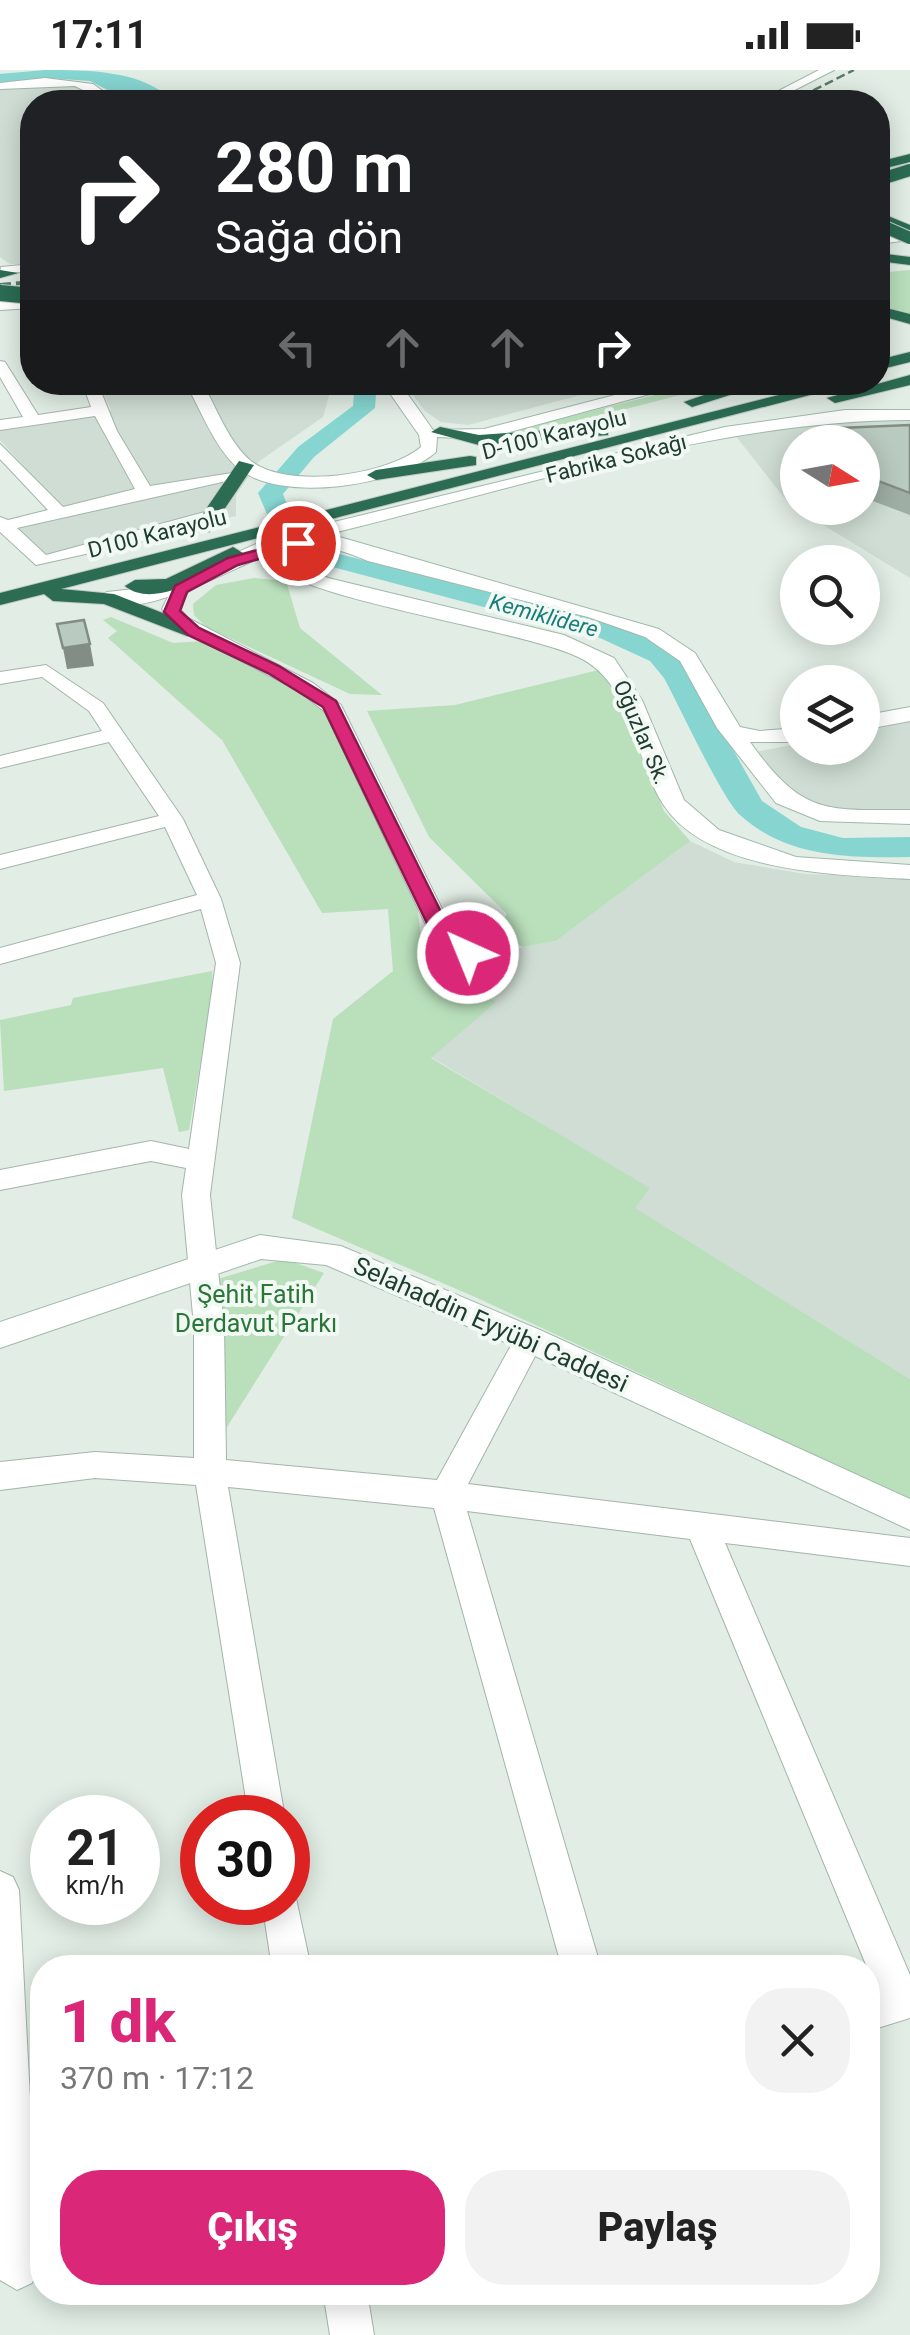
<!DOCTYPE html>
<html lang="tr">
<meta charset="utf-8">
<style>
body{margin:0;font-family:Roboto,sans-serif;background:#f2f2f2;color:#222;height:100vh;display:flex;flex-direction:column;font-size:38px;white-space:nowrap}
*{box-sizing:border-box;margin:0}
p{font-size:32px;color:#767676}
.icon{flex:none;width:55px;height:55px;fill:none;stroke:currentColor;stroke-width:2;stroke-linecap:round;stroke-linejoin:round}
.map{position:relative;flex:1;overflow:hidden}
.panel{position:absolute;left:30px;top:1885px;width:850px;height:350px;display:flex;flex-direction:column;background:#fff;border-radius:40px;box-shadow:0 5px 25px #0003}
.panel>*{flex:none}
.banner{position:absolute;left:20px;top:20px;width:870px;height:305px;border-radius:40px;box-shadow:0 5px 25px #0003;background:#202124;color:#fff;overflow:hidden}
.needle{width:65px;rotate:101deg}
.controls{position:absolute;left:780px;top:355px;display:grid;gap:20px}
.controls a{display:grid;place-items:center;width:100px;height:100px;border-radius:50%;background:#fff;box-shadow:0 5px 25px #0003;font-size:50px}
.speed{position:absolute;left:30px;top:1725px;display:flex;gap:20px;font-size:50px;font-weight:700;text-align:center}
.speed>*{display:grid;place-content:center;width:130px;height:130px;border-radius:50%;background:#fff;box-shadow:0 5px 25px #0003;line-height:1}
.speed small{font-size:25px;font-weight:400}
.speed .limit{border:15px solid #d22;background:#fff;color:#111}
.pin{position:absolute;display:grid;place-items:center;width:85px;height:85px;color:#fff;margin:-42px;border:5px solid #fff;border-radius:50%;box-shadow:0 2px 10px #0007}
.me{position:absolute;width:110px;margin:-55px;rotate:316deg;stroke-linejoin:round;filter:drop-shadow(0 0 8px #0008)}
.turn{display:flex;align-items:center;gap:35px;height:210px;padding:0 30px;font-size:45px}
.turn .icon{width:130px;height:130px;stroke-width:2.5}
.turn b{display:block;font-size:70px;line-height:85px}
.lanes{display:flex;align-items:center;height:95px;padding:0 30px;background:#0003;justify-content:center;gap:50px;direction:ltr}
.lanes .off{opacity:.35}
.round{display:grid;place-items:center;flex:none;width:105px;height:105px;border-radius:40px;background:#f2f2f2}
.headline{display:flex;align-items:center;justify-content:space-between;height:170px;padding:0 30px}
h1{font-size:60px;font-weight:800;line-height:75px;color:#db2777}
.primary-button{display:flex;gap:20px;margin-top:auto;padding:20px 30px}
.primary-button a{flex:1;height:115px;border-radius:40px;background:#db2777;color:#fff;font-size:40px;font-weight:800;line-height:115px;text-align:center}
.primary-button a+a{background:#f2f2f2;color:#222}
.status{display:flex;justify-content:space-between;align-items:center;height:70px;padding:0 50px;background:#fff;direction:ltr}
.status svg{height:28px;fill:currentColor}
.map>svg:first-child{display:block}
.built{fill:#cfddd4;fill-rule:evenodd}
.green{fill:#b9dfbb}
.water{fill:#86d5d1}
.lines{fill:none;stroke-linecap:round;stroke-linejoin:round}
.river{fill:#86d5d1;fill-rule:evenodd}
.street-casing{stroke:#a3b5ab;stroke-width:2}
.secondary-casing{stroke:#9fb9ab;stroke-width:2}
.highway-casing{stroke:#c1c9c5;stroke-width:2}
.street{fill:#fff;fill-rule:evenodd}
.secondary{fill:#fff;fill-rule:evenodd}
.highway{fill:#2b6c52;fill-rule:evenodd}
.rail-far1{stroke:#5b7a6b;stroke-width:2.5;stroke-dasharray:9 4;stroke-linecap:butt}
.rail{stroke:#5b7a6b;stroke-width:4;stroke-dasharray:11 5;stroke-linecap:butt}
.highway-bridge-far1-casing{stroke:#c1c9c5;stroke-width:14;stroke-linecap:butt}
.highway-bridge-casing{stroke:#c1c9c5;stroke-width:18;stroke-linecap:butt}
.highway-bridge-far1{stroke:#2b6c52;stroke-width:12}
.highway-bridge{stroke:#2b6c52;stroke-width:16}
.wall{fill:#9faea5}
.shaded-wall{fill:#828d86}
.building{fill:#b9cac0;stroke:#828d86;stroke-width:2.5}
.route{fill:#db2777;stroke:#8e194d;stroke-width:2.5}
.labels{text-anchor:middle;stroke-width:8;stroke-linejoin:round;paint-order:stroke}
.far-street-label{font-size:22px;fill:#203e30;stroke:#f2f9f4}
.far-water-label{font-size:22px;font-style:italic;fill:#177e7a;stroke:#f2f9f4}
.park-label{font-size:25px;fill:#287737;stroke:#f2f9f4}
.street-label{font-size:25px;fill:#203e30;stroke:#f2f9f4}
</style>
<div class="status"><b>17:11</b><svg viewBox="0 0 49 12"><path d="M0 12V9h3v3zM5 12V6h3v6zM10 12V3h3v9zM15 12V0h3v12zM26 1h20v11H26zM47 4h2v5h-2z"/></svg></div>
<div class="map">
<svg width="910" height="2265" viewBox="0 0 910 2265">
<rect width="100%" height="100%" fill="#e1ede5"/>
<path class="built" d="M74 14 111 32H32V194H10L0 187V18Z
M323 312 331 319 323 347 258 392 236 425V446L43 491 6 456 63 440 0 370V358L111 340 98 313Z
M404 313H626L468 355 441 352 425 341Z
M868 341H910V508L789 434 735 365 777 350ZM798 372H862V438H798Z
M910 651V739L822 740 787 730 755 682 797 674 862 678 863 662Z
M690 771 734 792 805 804 910 808V1309L634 1138 649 1119 431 987 495 932 469 915 522 877 556 871Z"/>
<path class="green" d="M910 200V247L878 239V203Z
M703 313H727L525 365 484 368Z
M254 508 286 511 300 558 382 625 350 624 206 557 194 545 193 534 216 515Z
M111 547 173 573 205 571 309 623 330 639 416 826 425 901C447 912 458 908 477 893L490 899 470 915 496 932 431 988 650 1118 635 1138 910 1309V1429L475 1227 292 1148 333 949 393 901 388 839 322 843 222 670 108 568 117 561 103 550Z
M603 599 664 741 690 771 556 871 522 877 497 861 507 844 429 767 367 641 455 635Z
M212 901 213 920 189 1060 179 1062 163 998 4 1021 0 950 71 935 73 928Z
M284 1189 324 1203 220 1368 218 1209Z"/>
<path class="water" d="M45 0C84 0 136 0 166 25V32H131L90 11 48 8 0 13V4Z"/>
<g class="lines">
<path class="river" d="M345 312H368L376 324 375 338 314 387 283 424 292 448 328 481 620 556 670 579 691 605 762 731 801 757 843 768 910 767V787C851 788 787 788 740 745 721 727 680 637 664 608L650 591 600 568 310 491 272 456 258 423 298 377 353 336 354 324Z"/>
<g class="street-casing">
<path id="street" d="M45 8 93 14 118 32H107L75 16 0 19V13Z
M910 162V170L878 174V166Z
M0 291 5 292 38 345 91 337 82 312H97L117 361 150 416 232 403 240 408 17 458 46 485 216 439 225 444 222 448 171 465 36 495 0 462V447L8 450 48 440 0 389V374L63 437 135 419 95 346 0 360V350L23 347 0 307Z
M174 515 189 519 180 539 188 548 313 613 341 635 455 865 480 883 476 888H460L433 870 325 642 299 621 174 556 162 539Z
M46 595 103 633 183 749 221 829 240 893 210 1125 224 1256 226 1390 437 1410 519 1261 529 1257 539 1261 544 1269 468 1414 910 1468V1496L725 1473 910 1905V1948L868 1961V1921L876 1919 690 1469 467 1441 601 1898H562L434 1438 228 1417 285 1748H249L196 1415 95 1408 0 1420V1392L95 1382 194 1388V1256L182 1125 186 1098 151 1091 0 1120V1100L151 1071 189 1079 216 893 201 839 0 894V878L197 825 165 757 0 799V785L159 746 109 672 0 698V686L102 661 89 641 42 607 0 614V602Z
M0 1801 13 1807 19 1820 39 2198 32 2213 17 2220 0 2210Z
M288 1816 294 1819 311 1898H272L262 1832H288Z
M323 2222H367L374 2265H330Z"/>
</g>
<g class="secondary-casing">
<path id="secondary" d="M819 0H834L771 32H757Z
M32 194V202H0L1 197Z
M0 230 32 229V238L0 240Z
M185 312H202C216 337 229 373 251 391 288 420 388 405 421 377L419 365 382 312H399L433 360 484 359 665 312H694L484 369 437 367 436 382C398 416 280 434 238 398 214 377 201 340 185 312Z
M845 340H910V350C720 350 514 419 329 464L659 559 695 583 740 657 760 661 798 658V672H750C803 746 825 740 910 740V754L820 751 776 733 717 658 680 591 645 567 588 547 368 491C337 478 318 473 284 479L281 485 328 508 564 565 614 588 642 630 684 730 719 760 796 787 910 795V809C838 805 707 803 663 734 633 687 633 612 578 587 517 558 290 529 262 487 228 501 129 556 97 528L107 522 161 516 272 467 725 357Z
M910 637V651L862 660V646Z
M260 1165 341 1176 540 1260 910 1429V1460L518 1278 326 1195 261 1189 0 1278V1252Z"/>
</g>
<g class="highway-casing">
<path id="highway" d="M910 84V92L878 100V92Z
M878 142 910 155V164L878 151Z
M878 183 910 187V195L878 191Z
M0 200 18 203 0 208Z
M878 236 910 244V254L878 245Z
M910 282V292L878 300V290Z
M910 305V315L835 333 827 328Z
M742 312H770L692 337 684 332Z
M830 312H860L61 519 114 524 201 558V566H187L104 534 53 531 44 524 0 535V523Z
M602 356 608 357V365L479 375 431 362 440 357 479 365Z
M470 386 476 387V395L376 410 367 405 376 400Z
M239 391 254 395 209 462H195L193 458Z
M233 477 243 483 240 487C211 502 155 541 125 516L135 510 166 509Z"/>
</g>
<use href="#street" class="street"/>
<use href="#secondary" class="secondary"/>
<use href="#highway" class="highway"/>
<path class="rail-far1" d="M790 32 854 0"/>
<path class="rail" d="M0 215 32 212"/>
<g class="highway-bridge-far1-casing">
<path id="highway-bridge-far1" d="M878 110 910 100
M878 154 910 168"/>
</g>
<g class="highway-bridge-casing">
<path id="highway-bridge" d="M0 223 32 226"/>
</g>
<use href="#highway-bridge-far1" class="highway-bridge-far1"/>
<use href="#highway-bridge" class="highway-bridge"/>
</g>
<path class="wall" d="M910 355V445L862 427V372H801L802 365Z"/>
<path class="shaded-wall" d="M90 574 94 596 67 599 63 578Z"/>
<path class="building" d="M910 355V423L862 405V372H806L802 365 815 359Z
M84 550 90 574 63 578 57 554Z"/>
<path class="route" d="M298 469 304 470V476L238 495 187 522 180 541 199 558 279 596 336 631 453 866 475 878V887H461L435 870 323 637 268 603 188 565 164 542 175 516 228 488Z"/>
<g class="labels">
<g class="far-street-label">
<text transform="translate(554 364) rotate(-14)" y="8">D-100 Karayolu</text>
<text transform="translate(616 388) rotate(-14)" y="8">Fabrika Sokağı</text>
<text transform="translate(157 463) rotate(-14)" y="8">D100 Karayolu</text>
<text transform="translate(642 662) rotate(67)" y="8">Oğuzlar Sk.</text>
</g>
<g class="far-water-label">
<text transform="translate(544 545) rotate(15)" y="8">Kemiklidere</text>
</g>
<g class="park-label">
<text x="256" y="1233">Şehit Fatih<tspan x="256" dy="29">Derdavut Parkı</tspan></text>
</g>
<g class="street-label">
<text transform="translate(491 1254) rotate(24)" y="9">Selahaddin Eyyübi Caddesi</text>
</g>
</g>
</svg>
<div class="controls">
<a><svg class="needle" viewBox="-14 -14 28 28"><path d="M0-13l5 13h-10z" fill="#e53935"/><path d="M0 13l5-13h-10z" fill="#767676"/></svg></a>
<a><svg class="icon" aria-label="search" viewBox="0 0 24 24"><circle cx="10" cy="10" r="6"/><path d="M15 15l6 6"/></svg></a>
<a><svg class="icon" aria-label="layers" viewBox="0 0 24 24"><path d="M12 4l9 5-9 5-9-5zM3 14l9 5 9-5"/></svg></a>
</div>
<div class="speed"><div>21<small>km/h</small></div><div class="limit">30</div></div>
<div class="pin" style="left:298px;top:473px;background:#d93025"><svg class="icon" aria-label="arrive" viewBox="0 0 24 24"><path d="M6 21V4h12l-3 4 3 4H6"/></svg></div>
<svg class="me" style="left:468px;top:883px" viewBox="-20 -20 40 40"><circle r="17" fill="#db2777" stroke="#fff" stroke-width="3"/><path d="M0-11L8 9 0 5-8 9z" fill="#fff"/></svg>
<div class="banner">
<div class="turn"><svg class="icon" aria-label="right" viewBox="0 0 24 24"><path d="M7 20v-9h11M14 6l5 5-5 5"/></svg><div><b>280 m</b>Sağa dön</div></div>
<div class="lanes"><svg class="icon off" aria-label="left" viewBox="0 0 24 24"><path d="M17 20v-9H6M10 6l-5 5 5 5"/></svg><svg class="icon off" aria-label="ahead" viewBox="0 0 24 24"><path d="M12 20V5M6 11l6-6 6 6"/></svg><svg class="icon off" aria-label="ahead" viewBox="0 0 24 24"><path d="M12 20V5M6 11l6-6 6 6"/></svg><svg class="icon" aria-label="right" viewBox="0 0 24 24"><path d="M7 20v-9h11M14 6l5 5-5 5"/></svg></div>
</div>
<section class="panel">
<div class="headline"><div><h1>1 dk</h1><p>370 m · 17:12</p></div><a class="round"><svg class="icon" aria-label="close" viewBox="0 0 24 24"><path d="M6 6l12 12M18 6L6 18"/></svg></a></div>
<div class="primary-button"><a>Çıkış</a><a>Paylaş</a></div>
</section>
</div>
